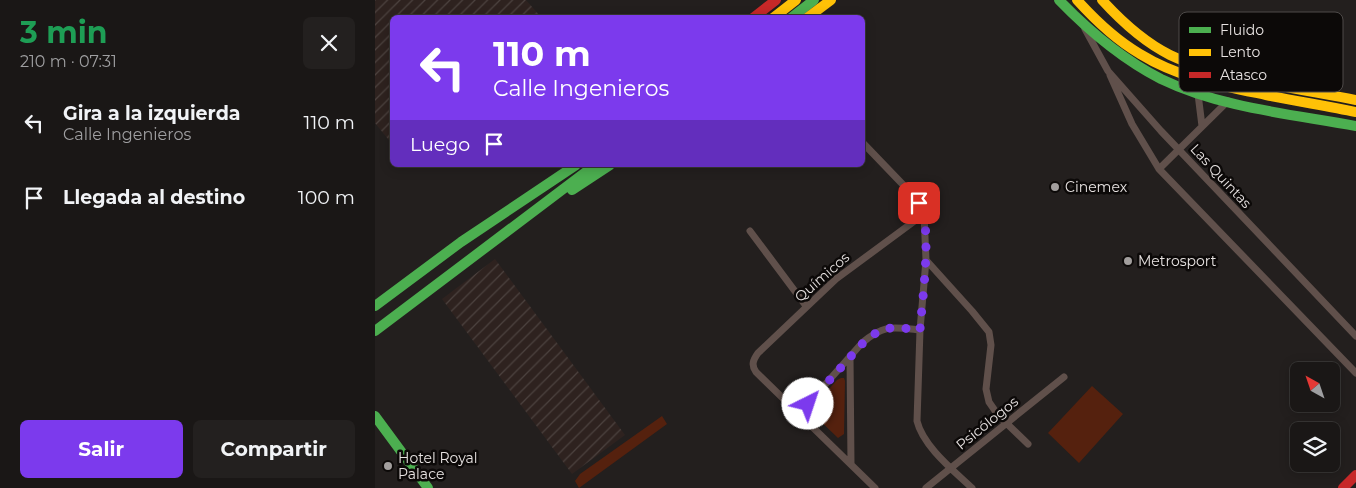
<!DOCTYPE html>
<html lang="es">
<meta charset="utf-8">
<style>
body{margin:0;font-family:Montserrat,sans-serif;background:#23201f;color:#f1f3f6;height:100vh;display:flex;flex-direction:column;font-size:19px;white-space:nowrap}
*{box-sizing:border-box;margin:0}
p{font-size:16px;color:#9f9fa1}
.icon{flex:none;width:28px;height:28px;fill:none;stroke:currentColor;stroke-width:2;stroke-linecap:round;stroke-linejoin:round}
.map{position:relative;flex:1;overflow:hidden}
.sheet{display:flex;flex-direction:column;background:#1a1716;width:375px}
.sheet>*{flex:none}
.banner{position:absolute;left:15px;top:15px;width:475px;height:152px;border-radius:8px;box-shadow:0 2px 12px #0003,0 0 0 1px #383635;background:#7c3aed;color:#fff;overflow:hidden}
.needle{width:32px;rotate:320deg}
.fabs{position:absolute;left:915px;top:362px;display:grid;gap:10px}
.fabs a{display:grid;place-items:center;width:50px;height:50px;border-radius:8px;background:#1a1716;box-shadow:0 2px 12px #0003,0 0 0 1px #383635;font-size:25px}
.pin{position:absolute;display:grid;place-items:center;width:42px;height:42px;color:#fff;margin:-21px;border-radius:10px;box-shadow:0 2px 8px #0006}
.me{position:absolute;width:55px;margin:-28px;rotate:41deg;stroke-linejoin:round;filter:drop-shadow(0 0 4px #0008)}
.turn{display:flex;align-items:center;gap:18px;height:105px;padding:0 20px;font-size:22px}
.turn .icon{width:65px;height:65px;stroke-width:2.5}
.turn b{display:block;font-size:35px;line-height:42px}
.then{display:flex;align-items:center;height:48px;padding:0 20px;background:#0003;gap:10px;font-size:19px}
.round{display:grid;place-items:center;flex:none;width:52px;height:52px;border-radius:8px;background:#23201f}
.head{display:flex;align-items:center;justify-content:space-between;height:85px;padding:0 20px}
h1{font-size:30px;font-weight:700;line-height:38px;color:#1e9e55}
.action{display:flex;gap:10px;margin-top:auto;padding:10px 20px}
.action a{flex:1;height:58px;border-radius:8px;background:#7c3aed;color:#fff;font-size:20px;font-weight:700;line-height:58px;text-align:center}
.action a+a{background:#23201f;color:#f1f3f6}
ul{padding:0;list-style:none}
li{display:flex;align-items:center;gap:15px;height:75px;padding:0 20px}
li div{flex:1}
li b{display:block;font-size:19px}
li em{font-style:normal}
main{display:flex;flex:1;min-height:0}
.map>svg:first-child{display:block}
.industrial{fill:url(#industrial-furrows)}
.green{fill:#55210e}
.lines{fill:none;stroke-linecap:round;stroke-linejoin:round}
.street{stroke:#60504b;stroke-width:7}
.fast{stroke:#4caf50;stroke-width:10}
.slow{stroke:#ffc107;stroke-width:10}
.jam{stroke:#c62828;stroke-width:10}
.route{stroke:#7c3aed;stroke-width:9;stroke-dasharray:0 16.2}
.poi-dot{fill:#a29e9d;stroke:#0c0908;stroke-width:2}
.labels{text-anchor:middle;stroke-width:5;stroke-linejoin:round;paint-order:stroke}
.street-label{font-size:14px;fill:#e7e2e1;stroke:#0c0908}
.poi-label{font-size:14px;fill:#e7e2e1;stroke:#0c0908;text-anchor:start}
.key{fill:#0c0908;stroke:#4e4a49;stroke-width:1}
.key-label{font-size:14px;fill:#e7e2e1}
</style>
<main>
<section class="sheet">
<div class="head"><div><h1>3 min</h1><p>210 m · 07:31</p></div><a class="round"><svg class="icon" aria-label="close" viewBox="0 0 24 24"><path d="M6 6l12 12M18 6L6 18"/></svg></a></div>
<ul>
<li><svg class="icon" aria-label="left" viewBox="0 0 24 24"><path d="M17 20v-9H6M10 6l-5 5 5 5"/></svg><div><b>Gira a la izquierda</b><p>Calle Ingenieros</p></div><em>110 m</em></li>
<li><svg class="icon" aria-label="arrive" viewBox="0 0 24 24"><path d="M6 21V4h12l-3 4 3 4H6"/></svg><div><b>Llegada al destino</b></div><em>100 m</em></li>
</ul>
<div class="action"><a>Salir</a><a>Compartir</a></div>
</section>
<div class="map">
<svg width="981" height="488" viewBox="0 0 981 488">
<defs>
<pattern id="industrial-furrows" width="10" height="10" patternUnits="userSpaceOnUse" patternTransform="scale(1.25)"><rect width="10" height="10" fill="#2e221f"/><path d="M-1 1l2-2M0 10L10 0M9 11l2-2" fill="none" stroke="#4c423f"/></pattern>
</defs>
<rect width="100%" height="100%" fill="#231f1e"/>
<path class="industrial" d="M0 0H151L166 17 18 18 17 144 0 123Z
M120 259 250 435 197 474 67 299Z"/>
<path class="green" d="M466 378H469L470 381 469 434 463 438 437 413 436 409 462 380Z
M717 386 748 414 704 463 673 433Z
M287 416 292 424 204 488 200 481 205 474Z"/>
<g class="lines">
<path class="street" d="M710 29 733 71 786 131 981 336
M735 75 757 124 784 169 981 373
M823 94 827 126
M488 143 536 193 544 203 549 214 551 260 545 330 542 421C548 446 578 470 597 488
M784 169 853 101
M375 231 431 306
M551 260 597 311 614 332 616 345 611 389 614 402 623 415 653 444
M475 356 476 464
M424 414 487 343C509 324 518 327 545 330
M500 488 381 372C376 365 378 360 383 353L461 279 549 214
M551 488 689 377"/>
<path class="fast" d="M684 0C714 31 747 59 786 79 846 108 916 114 981 126
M416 18 439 0
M197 190 235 165
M0 306 86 242 201 165
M0 331 220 165
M0 416 53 488"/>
<path class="slow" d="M702 0C721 21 741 40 765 54 804 78 848 86 891 95 921 101 951 106 981 112
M727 0C747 22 769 42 795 55 820 67 846 73 872 79 908 87 945 93 981 100
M398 18 421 0
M432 18 456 0"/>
<path class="jam" d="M378 18 401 0
M968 488 981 475"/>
</g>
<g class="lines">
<path class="route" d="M433 404 488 343C509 324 518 327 545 330 547 301 558 225 544 203"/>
</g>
<g class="poi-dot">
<circle cx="680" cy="187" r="5"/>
<circle cx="753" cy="261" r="5"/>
<circle cx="13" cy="466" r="5"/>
</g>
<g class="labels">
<g class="street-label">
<text transform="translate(846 176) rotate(47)" y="5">Las Quintas</text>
<text transform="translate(447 277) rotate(-41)" y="5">Químicos</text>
<text transform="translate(612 423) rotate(-39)" y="5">Psicólogos</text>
</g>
<g class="poi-label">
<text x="690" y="192">Cinemex</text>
<text x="763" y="266">Metrosport</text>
<text x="23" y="463">Hotel Royal<tspan x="23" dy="16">Palace</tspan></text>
</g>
</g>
<rect x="804" y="12" width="164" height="80" rx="8" class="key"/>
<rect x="814" y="27" width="22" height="6" fill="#4caf50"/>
<rect x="814" y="49" width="22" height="7" fill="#ffc107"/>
<rect x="814" y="72" width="22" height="6" fill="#c62828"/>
<g class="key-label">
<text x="845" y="35">Fluido</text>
<text x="845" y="57">Lento</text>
<text x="845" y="80">Atasco</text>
</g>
</svg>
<div class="fabs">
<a><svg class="needle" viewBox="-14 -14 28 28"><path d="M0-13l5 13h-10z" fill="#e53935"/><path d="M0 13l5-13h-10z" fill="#9f9fa1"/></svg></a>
<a><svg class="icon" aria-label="layers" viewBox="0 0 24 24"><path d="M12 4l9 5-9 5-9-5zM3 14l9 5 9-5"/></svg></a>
</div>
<div class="pin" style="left:544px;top:203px;background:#d93025"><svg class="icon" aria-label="arrive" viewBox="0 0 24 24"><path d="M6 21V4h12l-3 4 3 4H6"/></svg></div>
<svg class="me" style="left:433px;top:404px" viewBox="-20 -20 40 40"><circle r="19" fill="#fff"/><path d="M0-13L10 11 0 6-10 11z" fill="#7c3aed"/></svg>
<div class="banner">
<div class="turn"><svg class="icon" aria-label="left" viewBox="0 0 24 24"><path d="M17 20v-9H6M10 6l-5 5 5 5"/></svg><div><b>110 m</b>Calle Ingenieros</div></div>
<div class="then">Luego<svg class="icon" aria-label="arrive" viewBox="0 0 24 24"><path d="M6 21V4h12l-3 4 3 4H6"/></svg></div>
</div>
</div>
</main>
